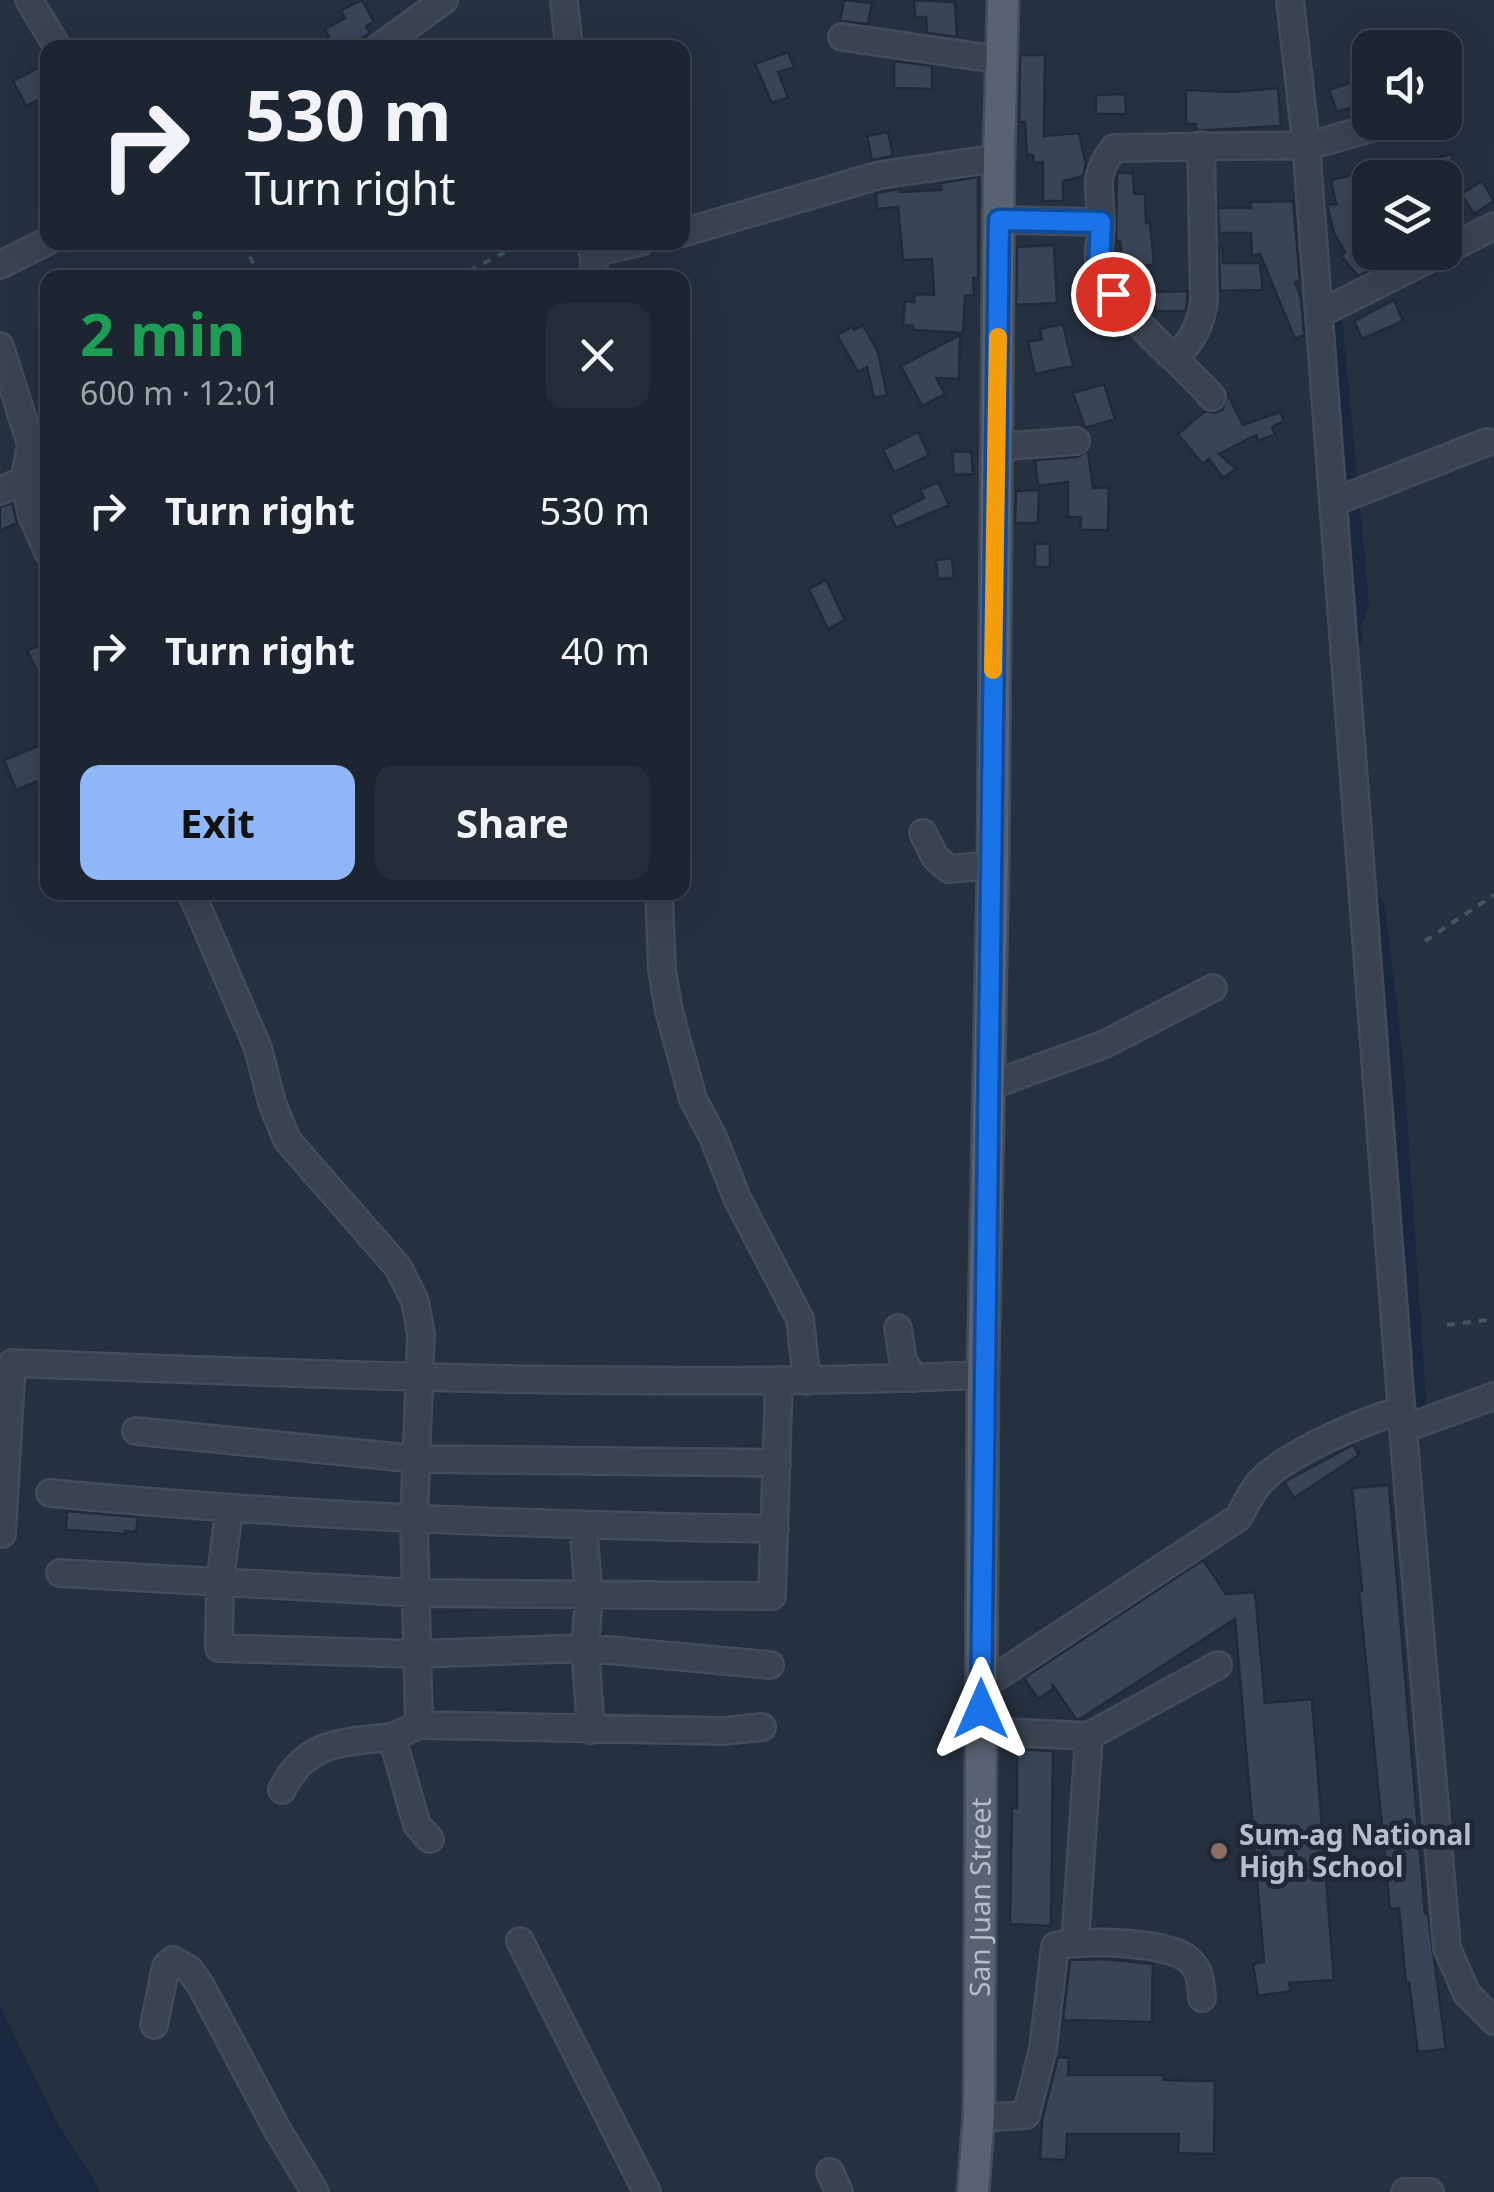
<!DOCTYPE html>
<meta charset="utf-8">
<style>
body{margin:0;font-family:"Noto Sans",sans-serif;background:#252d38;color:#f1f3f6;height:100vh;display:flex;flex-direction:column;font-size:38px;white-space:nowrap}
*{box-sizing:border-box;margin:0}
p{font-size:32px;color:#a0a5ab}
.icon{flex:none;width:55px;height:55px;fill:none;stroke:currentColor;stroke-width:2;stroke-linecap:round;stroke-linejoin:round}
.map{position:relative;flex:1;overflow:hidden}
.drawer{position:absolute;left:40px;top:270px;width:650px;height:630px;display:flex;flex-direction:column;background:#1c2530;border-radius:20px;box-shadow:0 10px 40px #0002,0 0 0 2px #3a424c}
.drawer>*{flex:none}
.hud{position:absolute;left:40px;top:40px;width:650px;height:210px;border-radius:20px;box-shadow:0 10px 40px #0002,0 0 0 2px #3a424c;background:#1c2530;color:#f1f3f6;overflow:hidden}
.fabs{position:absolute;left:1352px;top:30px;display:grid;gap:20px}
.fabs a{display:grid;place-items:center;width:110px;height:110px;border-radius:20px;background:#1c2530;box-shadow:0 10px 40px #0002,0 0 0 2px #3a424c;font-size:50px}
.pin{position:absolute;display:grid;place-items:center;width:85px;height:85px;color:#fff;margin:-42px;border:5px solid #fff;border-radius:50%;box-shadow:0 2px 10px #0007}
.me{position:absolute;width:110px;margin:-55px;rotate:0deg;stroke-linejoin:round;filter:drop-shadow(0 0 8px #0008)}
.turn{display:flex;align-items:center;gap:35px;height:210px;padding:0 40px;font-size:45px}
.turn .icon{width:130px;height:130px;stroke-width:2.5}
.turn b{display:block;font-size:70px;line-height:85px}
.round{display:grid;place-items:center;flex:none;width:105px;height:105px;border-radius:20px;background:#252d38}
.headline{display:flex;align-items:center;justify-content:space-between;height:170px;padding:0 40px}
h1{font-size:60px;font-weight:700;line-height:75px;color:#1e9e55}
.primary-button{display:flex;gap:20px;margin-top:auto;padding:20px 40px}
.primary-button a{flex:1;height:115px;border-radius:20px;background:#8fb7f7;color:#111;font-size:40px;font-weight:700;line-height:115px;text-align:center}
.primary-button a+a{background:#252d38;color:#f1f3f6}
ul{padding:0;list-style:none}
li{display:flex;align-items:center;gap:30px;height:140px;padding:0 40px}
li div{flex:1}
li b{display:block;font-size:38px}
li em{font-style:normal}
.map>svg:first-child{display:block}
.water{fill:#19283e}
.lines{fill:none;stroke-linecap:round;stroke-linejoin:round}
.canal{stroke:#19283e;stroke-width:20}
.building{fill:#384556;stroke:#212a37;stroke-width:2.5}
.minor-casing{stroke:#434c59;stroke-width:30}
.major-casing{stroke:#434c59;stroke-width:35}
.path{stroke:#415759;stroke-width:4;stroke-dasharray:8 8;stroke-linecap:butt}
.minor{stroke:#3a4350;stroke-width:25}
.major{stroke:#586270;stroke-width:30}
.route-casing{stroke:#114b97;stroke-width:25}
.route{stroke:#1a73e8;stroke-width:18}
.slow{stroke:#f59e0b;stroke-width:18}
.education-dot{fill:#8d6e63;stroke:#1f2835;stroke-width:4}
.labels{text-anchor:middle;stroke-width:10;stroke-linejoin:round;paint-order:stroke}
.poi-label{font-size:28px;font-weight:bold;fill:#b6beca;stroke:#1f2835;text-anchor:start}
.street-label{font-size:28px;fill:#b6beca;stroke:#1f2835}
</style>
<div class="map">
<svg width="1494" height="2192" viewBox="0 0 1494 2192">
<rect width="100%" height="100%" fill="#263140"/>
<path class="water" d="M0 2006 56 2120 101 2192H0Z"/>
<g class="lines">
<path class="canal" d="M1330 296 1359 603 1351 625 1352 639
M1375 907 1393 1059 1418 1428"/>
</g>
<path class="building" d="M362 0 374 22 366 26 370 33 344 48H310L329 37 325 29 345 18 341 10Z
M844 0 872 3 868 24 840 21Z
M914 0 955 2 957 37 927 33 926 17H915Z
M788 52 794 67 778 72 788 97 772 103 755 64Z
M1020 55H1045L1044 136 1079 133 1086 165 1083 176 1063 181V201H1043V162L1034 163 1033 155H1027L1025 122H1019Z
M894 61 932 66V89L894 88Z
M48 63V95L26 106 13 81Z
M1370 76V111L1355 116 1352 107 1337 112 1329 90Z
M1278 88 1281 126 1208 130H1196V124H1186V90L1234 92Z
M1125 94 1126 114H1096V95Z
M888 132 893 156 872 160 867 136Z
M1451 154 1458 178H1435L1430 160Z
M1117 173H1133L1134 194H1145L1146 223 1150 222 1154 265 1123 267 1120 241H1116Z
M1362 173 1363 182 1370 179V253L1374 268 1358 276 1341 256 1345 252 1334 233 1327 205 1336 204 1331 180Z
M978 177V278H973L974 295 965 296 963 333 913 330V326L903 325 905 301 914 302 915 294 934 295 932 259 903 260 898 207 877 209 876 193 900 189 901 192 941 190V183Z
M1482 181 1494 201 1474 214 1461 194Z
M1293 201 1300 281 1295 282 1301 298 1304 335 1295 339 1260 254 1252 256 1251 233H1219L1218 208H1251V202Z
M1054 245 1057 303 1016 305 1017 247Z
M1219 248H1223V263H1260L1263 290 1220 291Z
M1188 291 1186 311H1155V292Z
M1394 300 1403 321 1362 339 1354 321Z
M1063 324 1073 366 1035 374 1028 342 1042 339 1040 329Z
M863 325 878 352 887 395 874 398 867 367 858 372 837 335 852 327 854 330Z
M960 335 959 379 936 378 945 394 922 406 901 366Z
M1104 384 1115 419 1085 428 1073 393Z
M1228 395 1243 425 1280 412 1284 421 1272 427 1275 434 1258 441 1256 435 1219 454 1236 469 1223 478 1209 459 1203 464 1178 434 1205 411 1215 413 1222 410Z
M918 432 929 455 894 472 883 450Z
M971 451 973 474 954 475 952 452Z
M1088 451 1093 488H1109L1108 530H1080L1081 517H1068V482L1038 486 1035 460 1077 457Z
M938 482 949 505 896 528 890 515 924 498 920 490Z
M1039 490 1038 523H1015L1016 491Z
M12 503 17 523 0 531V507Z
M1035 544H1050V567H1035Z
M952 558 954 578 938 579 936 560Z
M826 580 845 620 828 629 809 589Z
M48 641V693L27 651Z
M48 742V777L16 790 4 760Z
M1353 1445 1359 1455 1294 1498 1284 1482Z
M1389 1485 1425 1914H1428L1446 2049 1418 2052 1409 1983 1406 1984 1399 1908 1390 1909 1359 1591 1362 1590 1352 1488Z
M67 1511 138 1517 136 1532 125 1531V1534L66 1530Z
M1203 1560 1226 1594 1255 1592 1265 1703 1312 1699 1334 1980 1289 1983 1291 1991 1258 1996 1253 1964 1264 1962 1235 1619 1080 1719H1076L1052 1684 1053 1689 1038 1699 1024 1678Z
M1017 1749 1053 1751 1051 1926 1010 1924 1012 1808H1017Z
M1105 1959 1153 1964 1152 2022 1063 2020 1070 1960Z
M1058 2057 1069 2058 1068 2075H1164V2080L1215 2081 1214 2154 1178 2153 1179 2134H1067L1066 2160 1040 2159 1042 2120Z"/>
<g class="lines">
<g class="minor-casing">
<path id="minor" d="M29 0 58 48
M564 0 569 48
M1290 0 1306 143 1403 1429 1447 1948 1467 1994 1494 2021
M842 37 1002 60
M378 48 444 0
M999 220 1101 222
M682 233 880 175 999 158
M1445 251 1494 226
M0 265 48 241
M595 278 593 253 641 242
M1319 314 1442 252
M0 346 31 445 24 480 32 516 48 552
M1176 358C1192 340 1201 325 1204 301L1201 145
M1212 397C1184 364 1111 306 1100 268 1096 254 1102 236 1101 221 1100 187 1092 176 1114 148L1312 145 1392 122
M997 447 1076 441
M0 491 24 480
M1334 502 1487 442
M923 833 935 857 949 869 993 865
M191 892 258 1048 272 1103 287 1140 398 1267 415 1301 421 1334 414 1520 419 1725 724 1731 762 1727
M659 892 662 970 669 1011 693 1099 713 1137 737 1198 800 1319 807 1381
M989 1086 1105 1044 1213 988
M898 1328 903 1360 913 1378
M1403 1429 1494 1396
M136 1431 417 1459 777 1463
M50 1493C292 1516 532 1525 775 1529
M229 1510 220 1583 219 1648 415 1654 585 1648 770 1665
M583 1526 589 1597 585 1648 591 1730
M2 1534 12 1363C335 1375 659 1389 983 1375
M60 1573 418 1593 772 1596 779 1380
M981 1687 1238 1518C1246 1505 1252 1489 1263 1479 1292 1451 1363 1421 1402 1410
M419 1725 392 1737 417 1825 430 1839
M981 1731 1089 1736 1218 1665
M282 1790C305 1741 344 1742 392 1737
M520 1941 647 2192
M1075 1943 1089 1736
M154 2025 166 1966 173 1960 189 1969 201 1986 277 2129 315 2192
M979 2113 995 2117 1026 2115 1043 2049 1055 1946C1083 1940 1171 1940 1191 1962 1201 1972 1201 1985 1202 1998
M830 2172 839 2192
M1405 2192H1430"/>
</g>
<g class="major-casing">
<g id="major">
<path id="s1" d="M973 2192 979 2113 983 1375 993 865 999 158 1003 0"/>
</g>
</g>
<path class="path" d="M243 242 260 278
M455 278 525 242
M1425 941 1494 895
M1447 1325 1494 1319"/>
<use href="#minor" class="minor"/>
<use href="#major" class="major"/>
</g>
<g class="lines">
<g class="route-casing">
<path id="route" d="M981 1709 999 220 1101 222 1099 266 1113 294"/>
</g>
<use href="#route" class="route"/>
<path class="slow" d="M993 670 998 337"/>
</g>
<circle class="education-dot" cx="1219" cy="1851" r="10"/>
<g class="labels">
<g class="poi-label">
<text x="1239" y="1845">Sum-ag National<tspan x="1239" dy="32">High School</tspan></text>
</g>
<g class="street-label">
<text dy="10" stroke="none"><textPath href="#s1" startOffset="295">San Juan Street</textPath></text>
</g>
</g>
</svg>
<div class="fabs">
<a><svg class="icon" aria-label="sound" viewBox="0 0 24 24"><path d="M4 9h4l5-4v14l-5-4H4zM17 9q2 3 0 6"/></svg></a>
<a><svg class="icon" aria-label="layers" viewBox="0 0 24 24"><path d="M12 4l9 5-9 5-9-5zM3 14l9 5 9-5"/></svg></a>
</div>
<div class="pin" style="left:1113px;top:294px;background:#d93025"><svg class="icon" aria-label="arrive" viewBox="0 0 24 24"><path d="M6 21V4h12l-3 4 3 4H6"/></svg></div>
<svg class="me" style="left:981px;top:1709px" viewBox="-20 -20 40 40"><path d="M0-17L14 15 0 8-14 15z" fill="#1a73e8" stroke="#fff" stroke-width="4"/></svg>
<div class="hud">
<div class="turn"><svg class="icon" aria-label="right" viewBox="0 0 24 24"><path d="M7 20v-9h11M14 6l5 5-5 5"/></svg><div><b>530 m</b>Turn right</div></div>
</div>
<section class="drawer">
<div class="headline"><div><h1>2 min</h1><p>600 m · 12:01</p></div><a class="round"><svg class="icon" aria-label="close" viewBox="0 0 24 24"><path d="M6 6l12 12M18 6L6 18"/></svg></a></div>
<ul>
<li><svg class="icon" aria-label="right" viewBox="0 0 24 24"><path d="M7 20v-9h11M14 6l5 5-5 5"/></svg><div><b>Turn right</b></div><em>530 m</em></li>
<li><svg class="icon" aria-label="right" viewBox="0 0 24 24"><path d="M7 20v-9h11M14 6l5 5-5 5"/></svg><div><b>Turn right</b></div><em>40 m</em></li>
</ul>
<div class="primary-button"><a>Exit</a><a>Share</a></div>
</section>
</div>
